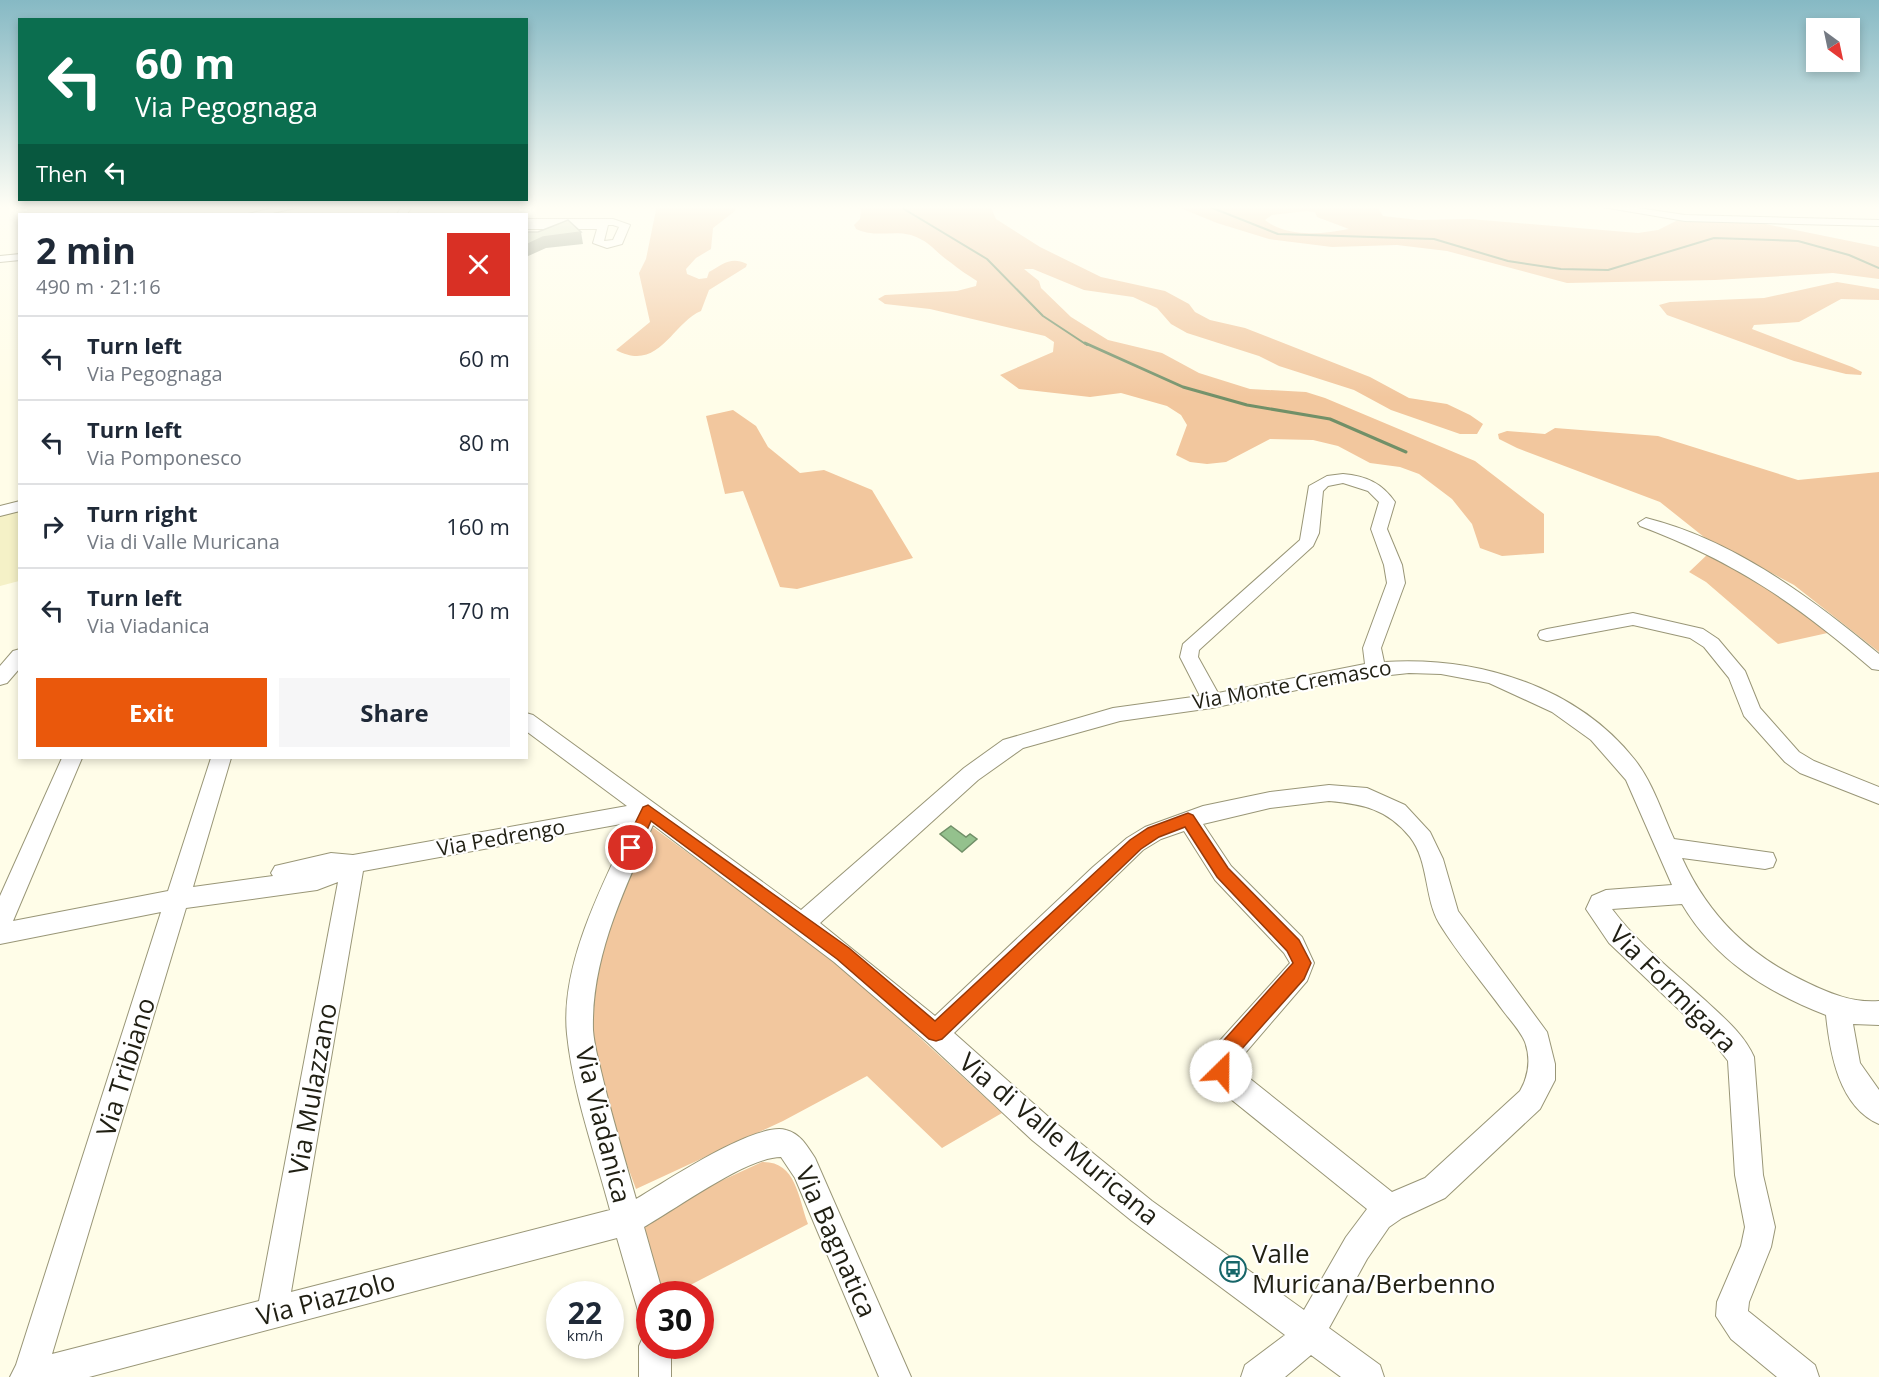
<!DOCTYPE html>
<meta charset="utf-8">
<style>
body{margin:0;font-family:"Open Sans",sans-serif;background:#f6f6f7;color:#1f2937;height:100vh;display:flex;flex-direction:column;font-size:22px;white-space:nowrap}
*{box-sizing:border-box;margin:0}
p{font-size:20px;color:#747a83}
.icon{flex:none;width:33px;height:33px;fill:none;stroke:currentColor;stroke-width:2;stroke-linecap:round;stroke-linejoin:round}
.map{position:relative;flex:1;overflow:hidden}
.details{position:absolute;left:18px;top:213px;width:510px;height:546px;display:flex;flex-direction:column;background:#fff;border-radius:0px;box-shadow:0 3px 9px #0003}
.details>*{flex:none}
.guide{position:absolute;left:18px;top:18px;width:510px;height:183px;border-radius:0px;box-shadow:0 3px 9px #0003;background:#0b6e4f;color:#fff;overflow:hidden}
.needle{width:39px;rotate:147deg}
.controls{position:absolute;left:1806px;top:18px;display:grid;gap:12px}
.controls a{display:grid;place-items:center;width:54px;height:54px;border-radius:0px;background:#fff;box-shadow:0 3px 9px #0003;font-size:30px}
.speed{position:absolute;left:546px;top:1281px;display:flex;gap:12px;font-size:30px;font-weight:700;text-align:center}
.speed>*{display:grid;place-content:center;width:78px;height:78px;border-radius:50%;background:#fff;box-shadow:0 3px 9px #0003;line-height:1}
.speed small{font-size:15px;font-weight:400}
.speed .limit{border:9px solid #d22;background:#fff;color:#111}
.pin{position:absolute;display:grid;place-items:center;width:51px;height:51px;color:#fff;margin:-26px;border:3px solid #fff;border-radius:50%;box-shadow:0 2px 6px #0007}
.me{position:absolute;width:66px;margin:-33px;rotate:23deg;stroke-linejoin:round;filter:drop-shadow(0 0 4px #0008)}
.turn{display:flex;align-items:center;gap:21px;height:126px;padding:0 18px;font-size:27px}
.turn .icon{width:78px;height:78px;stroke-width:2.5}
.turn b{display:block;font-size:42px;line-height:51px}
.then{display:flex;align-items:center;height:57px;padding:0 18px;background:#0003;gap:12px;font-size:22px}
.round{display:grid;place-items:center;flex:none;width:63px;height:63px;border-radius:0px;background:#f6f6f7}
.headline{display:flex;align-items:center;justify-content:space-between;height:102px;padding:0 18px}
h1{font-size:36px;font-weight:700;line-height:45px}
.cta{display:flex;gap:12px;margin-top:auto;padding:12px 18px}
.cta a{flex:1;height:69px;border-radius:0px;background:#ea580c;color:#fff;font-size:24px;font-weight:700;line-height:69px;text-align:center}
.cta a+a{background:#f6f6f7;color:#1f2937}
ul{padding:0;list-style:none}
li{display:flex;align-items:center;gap:18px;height:84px;padding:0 18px;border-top:2px solid #e0e1e3}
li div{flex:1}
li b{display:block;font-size:22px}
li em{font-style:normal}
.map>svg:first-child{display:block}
.built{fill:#f5f1c7}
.green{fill:#f2c79e;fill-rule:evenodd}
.water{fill:#94c18d;stroke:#719068;stroke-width:1.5}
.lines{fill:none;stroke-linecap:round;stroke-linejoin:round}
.stream-far1{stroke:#719068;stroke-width:2}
.stream{stroke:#719068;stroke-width:3}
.minor-casing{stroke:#999677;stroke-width:2}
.minor{fill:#fff;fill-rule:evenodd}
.shaded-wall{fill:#8d947d}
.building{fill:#c9d3b3;stroke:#8d947d;stroke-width:1.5}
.route{fill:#ea580c;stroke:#983908;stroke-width:1.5}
.labels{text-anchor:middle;stroke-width:4.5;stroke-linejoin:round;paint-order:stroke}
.street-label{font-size:21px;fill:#201f13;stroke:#fff}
.near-street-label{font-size:26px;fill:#201f13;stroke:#fff}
.near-poi-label{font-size:26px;fill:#201f13;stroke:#fff;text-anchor:start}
</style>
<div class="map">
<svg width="1879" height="1377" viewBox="0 0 1879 1377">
<rect width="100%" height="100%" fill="#fffde8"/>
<path class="built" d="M19 506V581L0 586V511Z"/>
<path class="green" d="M657 205H737L735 211 713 228 711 249 696 258 686 269 687 274 699 279 707 278 709 272C723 264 731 256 747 264L746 267 709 290 701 311C672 323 659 373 616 350L650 322 639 273 646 259Z
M857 205H973L991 208 996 219 1040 247 1101 277 1165 291 1189 304 1195 312 1210 320 1245 328 1370 377 1409 398 1447 404 1470 415 1483 424 1477 434H1460L1391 410 1354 390 1279 366 1259 356 1187 333 1171 324 1157 308 1133 297 1084 290 1033 269H1024L1039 281 1041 288 1071 317 1108 340 1162 353 1199 373 1250 389 1306 392 1325 398 1475 461 1544 514V553L1502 556 1480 548 1472 524 1452 499 1419 474 1400 467 1370 463 1338 446 1313 440 1270 439 1226 462 1207 464 1190 462 1176 455 1187 425 1181 415 1167 406 1121 393 1090 397 1019 389 1000 375 1053 352 1054 342 1045 336 930 309 885 304 878 299 885 295 957 291 976 286 977 281C968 275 958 269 950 262 935 252 930 241 911 235 892 230 875 238 856 229L854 225 860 219 861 210Z
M1173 205H1382L1378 208 1383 216 1419 220 1470 219 1638 233 1658 230 1680 219 1751 221 1879 247V279L1833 273 1715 280 1567 283 1447 251 1397 245 1332 247 1269 239 1217 223ZM1306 211 1315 212 1317 217 1349 229C1323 234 1287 238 1265 220L1272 215Z
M1837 282 1879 289V300L1841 299 1799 322 1754 325 1752 329 1852 367 1862 372 1861 375 1846 374 1794 361 1667 315 1659 305 1670 302 1764 298Z
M733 410 756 426 768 447 800 473 824 470 872 490 913 558 797 589 780 587 743 491 725 494 706 416Z
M1555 428 1658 436 1798 480 1879 472V652L1794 585 1704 537 1660 502 1517 448 1499 439 1498 434 1507 431 1545 434Z
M1709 553 1723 558 1832 632 1778 644 1706 582 1689 572Z
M651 826 835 960 1002 1113 942 1148 867 1076 783 1121 636 1189 605 1105 590 1019 604 937Z
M762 1162C796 1161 798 1197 808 1224L673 1294H656L638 1219Z"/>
<path class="water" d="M951 826 966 837 970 834 977 839 962 852 940 834Z"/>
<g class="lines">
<path class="stream-far1" d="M904 205V209L987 259 1043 316 1087 345
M1205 205 1278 234 1434 239 1508 261 1561 269 1608 270 1714 238 1798 241 1849 255 1879 268"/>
<path class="stream" d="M1085 343 1183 387 1247 405 1330 419 1406 452"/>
<g class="minor-casing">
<path id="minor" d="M286 205H309L268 214H248Z
M403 205H413L407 214H397Z
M1591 205H1618L1685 215 1879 220V226L1685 221Z
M526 219H613L630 225 622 244 607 248 593 243 597 229H526ZM613 225 619 227 613 240 604 241 608 225Z
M20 254V260L0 262V256Z
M1343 474C1366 476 1382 483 1395 502L1387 529 1402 565 1405 583 1381 648 1384 662C1476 656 1576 685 1635 760 1653 783 1662 813 1674 839L1773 853 1776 860 1773 867 1765 869 1682 858C1709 917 1750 956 1808 983 1831 994 1853 1003 1879 1001V1025L1853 1024 1860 1063 1879 1090V1124C1839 1107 1830 1053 1826 1015 1767 992 1715 960 1682 904L1612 909C1638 944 1674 972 1706 1001 1724 1018 1744 1034 1754 1057L1763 1175 1775 1227 1771 1247 1749 1302 1748 1311 1815 1365 1819 1377H1777L1731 1339 1716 1316 1717 1302 1741 1246 1745 1227 1735 1175 1728 1061 1714 1043 1609 943 1586 909 1592 896 1606 890 1672 885 1626 780 1591 740 1552 712 1489 683 1441 674 1409 673 1344 680 1212 708 1120 721 1023 748 978 780 820 923 935 1016 1093 867 1127 838 1145 827 1203 806 1270 792 1329 785 1367 788 1405 805 1430 832 1443 859 1458 911 1547 1032 1555 1064V1080L1540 1109 1445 1198 1402 1218 1389 1227 1367 1259 1329 1328 1380 1365 1384 1377H1341L1311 1355 1285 1377H1241L1245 1365 1285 1335 1132 1221 1032 1140 927 1042 834 962 653 825C624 890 591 958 593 1030 594 1044 598 1058 601 1071 611 1114 624 1156 636 1199 665 1182 756 1121 786 1130 801 1134 807 1146 815 1158L911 1377H879L795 1178 781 1157C747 1157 676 1209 644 1227L663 1294H650V1318L639 1314 617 1238 89 1377H10L16 1365 161 912 0 944V896L62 758H82L13 921 168 891 211 758H231L193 887 273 876 271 873 275 866 331 853 353 855 627 806 526 731V713L533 715 801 910 964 768 1003 740 1113 708 1200 696 1180 657 1183 644 1300 540 1309 486 1327 476ZM1343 483 1368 491 1379 502 1371 529 1384 565 1387 583 1363 648 1365 664 1218 693 1198 657 1199 650 1313 546 1319 533 1323 491 1328 486ZM1329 801C1363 804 1387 809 1410 837 1429 861 1424 897 1439 923 1458 954 1483 983 1504 1012 1511 1021 1521 1032 1525 1042 1531 1059 1529 1075 1520 1091L1425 1178 1392 1192 1234 1066 1307 981 1314 963 1302 937 1231 866 1203 824 1270 808ZM632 822C603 884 560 964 567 1034 573 1093 595 1153 610 1210L291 1292 363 871ZM1184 831 1215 880 1284 953 1290 963 1215 1046 1207 1068 1217 1088 1367 1209 1346 1237 1304 1310 1152 1201 1052 1120 954 1033 1143 850 1161 839ZM338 882 259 1301 52 1354 186 908 317 890Z
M20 501V511L0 516V506Z
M1646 518C1734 540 1810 597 1879 654V670L1872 669C1797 604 1734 561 1640 526L1638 523Z
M1633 613 1703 629 1718 639 1745 671 1760 708 1799 752 1814 761 1879 787V804L1800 773 1785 762 1744 716 1729 678 1704 647 1690 638 1633 625 1547 641 1540 639 1538 635 1540 631 1547 629Z
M20 649V668L7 683 0 685V666L13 651Z
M650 1332V1346H671V1377H639V1346L644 1335Z"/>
</g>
<use href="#minor" class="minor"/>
</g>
<path class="shaded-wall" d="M581 232 583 244 546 248 526 257V245L543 237Z"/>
<path class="building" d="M568 220 581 232 543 237 526 245V232H538Z"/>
<linearGradient id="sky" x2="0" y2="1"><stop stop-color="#86b9c4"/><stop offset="0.52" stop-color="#fffef5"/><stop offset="1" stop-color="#fffef5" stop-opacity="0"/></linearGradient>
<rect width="1879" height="398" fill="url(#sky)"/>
<path class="route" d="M648 805 849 948 935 1021 1130 840 1148 828 1188 813 1193 815 1228 868 1299 940 1311 963 1304 979 1231 1061 1228 1077 1221 1080 1214 1077 1210 1064 1217 1048 1293 963 1287 951 1217 877 1185 827 1159 837 1141 849 942 1039 936 1041 929 1039 837 959 651 821 637 853H626L623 848 643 807Z"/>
<defs>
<g id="bus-ring" transform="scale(1.35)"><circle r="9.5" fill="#fff" stroke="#176669" stroke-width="1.5"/><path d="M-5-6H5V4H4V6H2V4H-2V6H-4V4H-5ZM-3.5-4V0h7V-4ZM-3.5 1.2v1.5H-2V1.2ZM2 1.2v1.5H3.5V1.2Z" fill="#176669"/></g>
</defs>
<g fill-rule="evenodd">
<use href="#bus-ring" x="1233" y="1269"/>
</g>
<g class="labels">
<g class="street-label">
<text transform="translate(1292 685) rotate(-10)" y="7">Via Monte Cremasco</text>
<text transform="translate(501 838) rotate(-10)" y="7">Via Pedrengo</text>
</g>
<g class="near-street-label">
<text transform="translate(1673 989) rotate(45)" y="9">Via Formigara</text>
<text transform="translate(126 1067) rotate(-73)" y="9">Via Tribiano</text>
<text transform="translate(313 1089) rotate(-80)" y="9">Via Mulazzano</text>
<text transform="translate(603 1125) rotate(76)" y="9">Via Viadanica</text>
<text transform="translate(1059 1139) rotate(40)" y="9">Via di Valle Muricana</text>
<text transform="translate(836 1242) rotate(66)" y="9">Via Bagnatica</text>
<text transform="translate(326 1299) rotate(-15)" y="9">Via Piazzolo</text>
</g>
<g class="near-poi-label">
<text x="1252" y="1263">Valle<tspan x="1252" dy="30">Muricana/Berbenno</tspan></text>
</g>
</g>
</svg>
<div class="controls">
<a><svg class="needle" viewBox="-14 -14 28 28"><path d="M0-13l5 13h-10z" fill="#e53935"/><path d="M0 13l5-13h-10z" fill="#747a83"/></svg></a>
</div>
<div class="speed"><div>22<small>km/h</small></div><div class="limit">30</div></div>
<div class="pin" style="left:631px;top:848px;background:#d93025"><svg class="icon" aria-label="arrive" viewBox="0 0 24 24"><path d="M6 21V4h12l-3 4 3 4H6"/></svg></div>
<svg class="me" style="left:1221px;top:1071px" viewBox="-20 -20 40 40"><circle r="19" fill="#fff"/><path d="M0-13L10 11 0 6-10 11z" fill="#ea580c"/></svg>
<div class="guide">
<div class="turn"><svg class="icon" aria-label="left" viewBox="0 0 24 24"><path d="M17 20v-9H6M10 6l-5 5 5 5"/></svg><div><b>60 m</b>Via Pegognaga</div></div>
<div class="then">Then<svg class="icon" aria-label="left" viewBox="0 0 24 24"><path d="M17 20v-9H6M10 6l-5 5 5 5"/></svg></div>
</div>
<section class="details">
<div class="headline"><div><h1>2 min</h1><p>490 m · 21:16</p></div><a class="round" style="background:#d93025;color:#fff"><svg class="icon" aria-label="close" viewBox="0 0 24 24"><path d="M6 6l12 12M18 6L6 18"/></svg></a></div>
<ul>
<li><svg class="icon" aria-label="left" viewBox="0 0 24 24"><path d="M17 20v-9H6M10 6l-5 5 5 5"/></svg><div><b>Turn left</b><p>Via Pegognaga</p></div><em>60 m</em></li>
<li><svg class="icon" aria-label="left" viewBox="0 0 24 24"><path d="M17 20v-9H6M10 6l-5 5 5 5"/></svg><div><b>Turn left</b><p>Via Pomponesco</p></div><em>80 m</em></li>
<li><svg class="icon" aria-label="right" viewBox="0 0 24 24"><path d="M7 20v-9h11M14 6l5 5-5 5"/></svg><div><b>Turn right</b><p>Via di Valle Muricana</p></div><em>160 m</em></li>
<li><svg class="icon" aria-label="left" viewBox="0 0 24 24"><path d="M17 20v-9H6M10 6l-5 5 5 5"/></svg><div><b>Turn left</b><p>Via Viadanica</p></div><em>170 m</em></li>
</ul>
<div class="cta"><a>Exit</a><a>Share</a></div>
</section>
</div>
